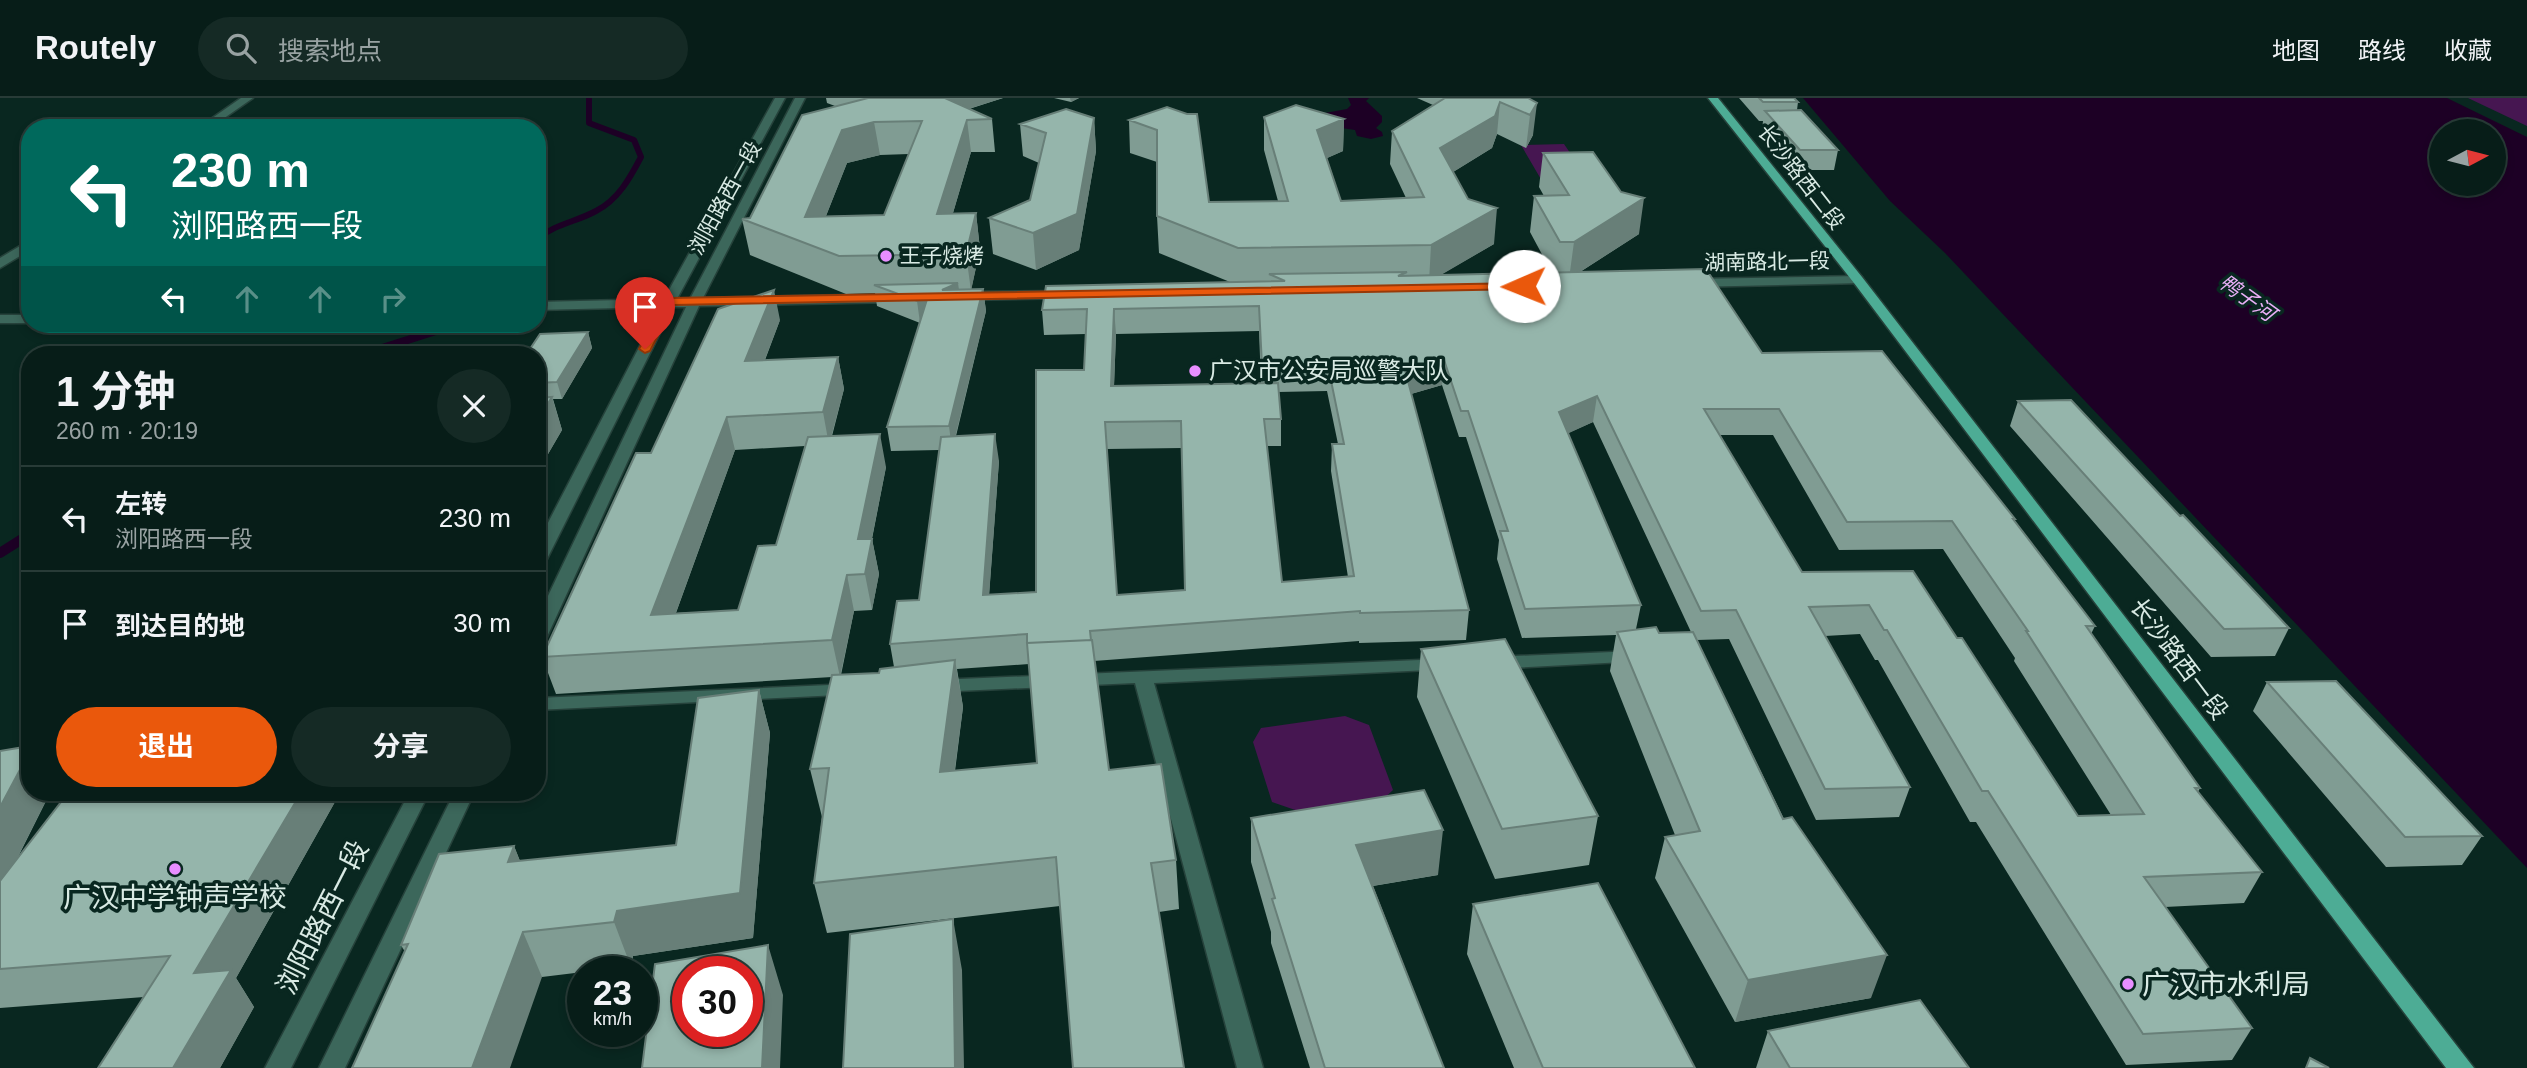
<!DOCTYPE html>
<html lang="zh">
<meta charset="utf-8">
<style>
body{margin:0;font-family:Helvetica,"Noto Sans SC",sans-serif;background:#152a25;color:#f1f3f6;height:100vh;display:flex;flex-direction:column;font-size:26px;white-space:nowrap}
*{box-sizing:border-box;margin:0}
p{font-size:23px;color:#98a2a2}
.icon{flex:none;width:38px;height:38px;fill:none;stroke:currentColor;stroke-width:2;stroke-linecap:round;stroke-linejoin:round}
.map{position:relative;flex:1;overflow:hidden}
.details{position:absolute;left:21px;top:248px;width:525px;height:455px;display:flex;flex-direction:column;background:#071d18;border-radius:28px;box-shadow:0 4px 10px #0003,0 0 0 2px #283b37}
.details>*{flex:none}
.banner{position:absolute;left:21px;top:21px;width:525px;height:214px;border-radius:28px;box-shadow:0 4px 10px #0003,0 0 0 2px #283b37;background:#00695c;color:#fff;overflow:hidden}
.needle{width:46px;rotate:83deg}
.fabs{position:absolute;left:2429px;top:21px;display:grid;gap:14px}
.fabs a{display:grid;place-items:center;width:77px;height:77px;border-radius:50%;background:#071d18;box-shadow:0 4px 10px #0003,0 0 0 2px #283b37;font-size:35px}
.speed{position:absolute;left:567px;top:858px;display:flex;gap:14px;font-size:35px;font-weight:700;text-align:center}
.speed>*{display:grid;place-content:center;width:91px;height:91px;border-radius:50%;background:#071d18;box-shadow:0 4px 10px #0003,0 0 0 2px #283b37;line-height:1}
.speed small{font-size:18px;font-weight:400}
.speed .limit{border:10px solid #d22;background:#fff;color:#111}
.pin{position:absolute;display:grid;place-items:center;width:60px;height:60px;color:#fff;margin:-72px -30px;border-radius:50% 50% 50% 0;rotate:-45deg;box-shadow:0 0 7px #0007}
.pin .icon{rotate:45deg}
.me{position:absolute;width:77px;margin:-38px;rotate:269deg;stroke-linejoin:round;filter:drop-shadow(0 0 5px #0008)}
.turn{display:flex;align-items:center;gap:24px;height:147px;padding:0 35px;font-size:32px}
.turn .icon{width:91px;height:91px;stroke-width:2.5}
.turn b{display:block;font-size:49px;line-height:60px}
.lanes{display:flex;align-items:center;height:66px;padding:0 35px;background:#0003;justify-content:center;gap:35px;direction:ltr}
.lanes .off{opacity:.35}
.round{display:grid;place-items:center;flex:none;width:74px;height:74px;border-radius:37px;background:#152a25}
.summary{display:flex;align-items:center;justify-content:space-between;height:119px;padding:0 35px}
h1{font-size:42px;font-weight:700;line-height:52px}
.cta{display:flex;gap:14px;margin-top:auto;padding:14px 35px}
.cta a{flex:1;height:80px;border-radius:42px;background:#ea580c;color:#fff;font-size:28px;font-weight:700;line-height:80px;text-align:center}
.cta a+a{background:#152a25;color:#f1f3f6}
ul{padding:0;list-style:none}
li{display:flex;align-items:center;gap:21px;height:105px;padding:0 35px;border-top:2px solid #283b37}
li div{flex:1}
li b{display:block;font-size:26px}
li em{font-style:normal}
header{display:flex;align-items:center;gap:42px;box-sizing:border-box;height:98px;padding:0 35px;background:#071d18;border-bottom:2px solid #283b37}
header strong{font-size:33px}
nav{display:flex;gap:38px;margin-inline-start:auto;font-size:24px}
.search{width:490px;height:63px;background:#152a25;display:flex;align-items:center;gap:18px;box-sizing:border-box;padding:0 24px;border-radius:38px;color:#98a2a2;font-size:26px}
.map>svg:first-child{display:block}
.green{fill:#461651}
.water{fill:#1d0025;fill-rule:evenodd}
.lines{fill:none;stroke-linecap:round;stroke-linejoin:round}
.stream-far2{stroke:#1d0025;stroke-width:6}
.stream-far1{stroke:#1d0025;stroke-width:8}
.stream{stroke:#1d0025;stroke-width:10}
.minor-casing{stroke:#26423b;stroke-width:3}
.major-casing{stroke:#26423b;stroke-width:3}
.minor{fill:#3c675b;fill-rule:evenodd}
.major{fill:#4dac95;fill-rule:evenodd}
.wall{fill:#809c93;fill-rule:evenodd}
.shaded-wall{fill:#687f78}
.building{fill:#95b5ab;stroke:#687f78;stroke-width:2;fill-rule:evenodd}
.route{fill:#ea580c;stroke:#983908;stroke-width:2}
.poi-dot{fill:#e88eff;stroke:#092720;stroke-width:2.5}
.labels{text-anchor:middle;stroke-width:7;stroke-linejoin:round;paint-order:stroke}
.far-street-label{font-size:21px;fill:#d9eae4;stroke:#092720}
.far-poi-label{font-size:21px;fill:#d9eae4;stroke:#092720;text-anchor:start}
.far-water-label{font-size:21px;font-style:italic;fill:#e9aff7;stroke:#092720}
.poi-label{font-size:24px;fill:#d9eae4;stroke:#092720;text-anchor:start}
.street-label{font-size:24px;fill:#d9eae4;stroke:#092720}
.near-poi-label{font-size:28px;fill:#d9eae4;stroke:#092720}
.near-street-label{font-size:28px;fill:#d9eae4;stroke:#092720}
</style>
<header>
<strong>Routely</strong>
<div class="search"><svg class="icon" aria-label="search" viewBox="0 0 24 24"><circle cx="10" cy="10" r="6"/><path d="M15 15l6 6"/></svg>搜索地点</div>
<nav><a>地图</a><a>路线</a><a>收藏</a></nav>
</header>
<div class="map">
<svg width="2527" height="970" viewBox="0 0 2527 970">
<rect width="100%" height="100%" fill="#092720"/>
<path class="green" d="M2468 0H2527V28Z
M1564 46 1588 81 1542 83 1521 47Z
M1345 618 1369 627 1393 692 1379 705 1301 714 1272 704 1253 644 1261 630Z"/>
<path class="water" d="M1348 0H1369L1366 3 1382 18V24L1376 30 1382 34 1383 38 1371 41 1357 38 1355 32 1328 28 1320 22 1325 15 1347 11 1351 7Z
M1803 0H2447L2527 39V770L1945 155 1890 103ZM2441 33H2494V86H2441Z"/>
<g class="lines">
<path class="stream-far2" d="M537 141C555 126 576 124 596 113 618 102 630 80 641 59L634 42 589 25V0"/>
<path class="stream-far1" d="M360 257 458 226"/>
<path class="stream" d="M0 455 30 436"/>
<g class="minor-casing">
<path id="minor" d="M241 0H253L210 30H198Z
M775 0H785L677 201H690L795 0H805L703 200 898 196 904 200 898 204 699 208 546 541 537 547V521L686 209H673L546 463 537 468V446L660 209 537 212V204L664 201Z
M30 142V152L0 170V160Z
M1858 178 1862 179V185L1692 189 1686 185 1692 181Z
M1066 193 1072 197 1071 200 961 202 955 198 961 194Z
M0 217H30V225H0Z
M1636 553 1643 555 1645 559 1643 563 1493 571 1484 565 1493 559Z
M1444 561 1453 567 1451 571 1154 585 1263 970H1237L1135 585 936 594 929 592 926 588 929 584 936 582Z
M852 586 859 588 862 592 859 596 537 612V600Z
M409 695H429L291 970H265Z
M454 695H474L345 970H319Z"/>
</g>
<g class="major-casing">
<path id="major" d="M1708 0H1718L1862 179 2474 970H2446L1854 185Z"/>
</g>
<use href="#minor" class="minor"/>
<use href="#major" class="major"/>
</g>
<path class="wall" d="M826 0H1003L969 11 992 21 995 54H971L953 115H976L980 151 971 192 983 191 986 213 956 338 999 363 989 497 1036 494 1084 272 1086 236 1044 237 1042 212 1230 184 1159 155 1157 118V64L1130 55 1129 22 1167 9 1209 104 1278 103 1264 52V19L1344 21 1343 53 1327 60 1341 103 1406 100 1390 66 1392 33 1433 7 1417 0H1528L1533 37 1526 50 1497 36 1492 50 1453 74 1494 146 1440 177 1552 175 1530 134 1534 98H1544L1539 89 1543 55 1639 136 1580 174 1762 255 2015 421V423L2095 528 2091 536 2200 690 2198 694 2262 774 2244 805 2165 809 2252 930 2232 962 2126 967 1976 724H1970L1878 562H1875L1860 536 1825 538 1910 689 1899 719 1816 722 1729 541 1697 542 1871 900 1735 924 1655 780 1665 739 1675 737 1610 573 1616 537 1522 540 1497 461 1499 442 1466 339H1459L1442 287 1411 296 1469 512 1466 542 1359 545V543L1094 563 1109 672 1176 762 1179 811 1159 814 1060 808 827 835 814 785 822 719 810 671 832 579 556 596 542 559 651 355 780 222 765 262 838 259 844 291 832 338 886 369 872 441 879 476 872 512 854 513 841 577 879 575 894 569 890 546 919 502 939 352 891 353 887 329 920 225 877 208 875 195 846 196 750 157 742 121 750 120 835 8 827 5ZM909 56 884 117 826 118 847 65 880 57ZM1259 233 1261 285 1114 288 1116 236ZM1327 293 1338 346H1332L1331 373 1348 479 1282 484 1267 348H1281V321L1278 294ZM1593 324 1691 534 1659 535 1636 531 1641 507 1568 335ZM1720 337H1773L1839 452 1943 451 2015 560 2014 563 2111 717 2078 718 1957 540 1802 474ZM805 348 776 447 738 512 676 515 735 352ZM1182 350 1185 492 1117 497 1107 351ZM1029 566 1037 665 955 673 963 609 957 571Z
M1054 0H1079L1071 4Z
M1739 0H1794L1798 4 1797 12 1838 52 1834 72H1796L1762 32 1763 23H1759Z
M1094 20 1096 53 1079 152 1036 172 993 156 989 120 1030 102 1039 65 1023 58 1020 26Z
M588 234 592 250 562 301H553L562 332 537 375V257Z
M2018 303 2289 530 2275 558 2211 559 2010 328Z
M1421 551 1598 718 1589 767 1495 781 1417 599Z
M2267 584 2482 738 2462 767 2386 769 2253 613Z
M759 592 770 635 753 840 633 858 631 869 583 873V874L542 879 405 854 401 847 514 748 520 763 676 747Z
M0 653 30 695H50L16 763 68 695H340L236 880 254 909 220 970H98L144 899 0 910Z
M1251 720 1438 777 1373 788 1444 970H1310L1271 845V834L1251 764Z
M1473 806 1695 970H1514L1467 856Z
M1768 933 1969 970H1756Z"/>
<path class="shaded-wall" d="M927 0H1003L930 23Z
M1070 0H1079L1071 4Z
M1500 4 1497 36 1492 50 1437 84 1440 50Z
M1537 5 1533 37 1526 50 1530 17Z
M1094 20 1096 53 1079 152 1036 172 1033 135Z
M1344 21 1343 53 1316 65 1317 32Z
M967 22 971 54 942 152 937 116Z
M874 24 880 57 847 65 814 148 805 119 842 32Z
M1644 100 1639 136 1569 181 1574 144Z
M1497 110 1494 146 1429 184 1431 147Z
M976 115 980 151 971 193 966 156Z
M958 185 961 206 942 192Z
M983 191 986 213 952 352 949 328Z
M774 192 780 222 752 295 745 263Z
M928 198 920 225 917 203Z
M1114 211 1116 236 1113 314 1111 288Z
M588 234 592 250 562 301 557 284Z
M838 259 844 291 829 347 823 314Z
M1444 262 1442 287 1404 298 1405 272Z
M1597 298 1593 324 1556 341 1559 314Z
M552 299 562 332 537 375V323Z
M727 319 735 352 662 553 651 517Z
M880 336 886 369 868 460 872 441 879 476 872 512 858 441Z
M995 336 999 363 987 526 983 497Z
M847 477 854 513 840 579 832 542Z
M955 562 963 609 948 723 940 674Z
M759 592 770 635 753 840 633 858 631 869 614 824 617 813 740 795Z
M30 653V695H50L0 794V709Z
M301 695H340L236 880 254 909 220 970H173L194 875Z
M1443 732 1438 777 1354 791 1356 747Z
M514 748 532 793 508 764Z
M953 821 962 872 964 970H955Z
M523 834 542 879 510 970H472Z
M768 847 783 897 780 970H762Z
M1887 857 1871 900 1735 924 1748 882Z"/>
<path class="building" d="M868 0H945L992 21 967 22 937 116 976 115 966 156 839 158 742 121 750 120 802 17ZM922 23 884 117 805 119 842 32 874 24Z
M1445 0H1528L1537 5 1530 17 1500 4 1495 18 1440 50 1468 101 1497 110 1431 147 1238 150 1157 118V32L1129 22 1167 9 1187 16H1197L1209 104 1288 103 1264 19 1296 7 1344 21 1317 32 1341 103 1424 99 1392 33Z
M1759 0H1794L1798 4H1763Z
M1066 11 1094 20 1077 116 1033 135 989 120 1030 102 1046 35 1020 26Z
M1801 12 1838 52H1800L1765 13Z
M1593 54 1621 94 1644 100 1574 144H1560L1534 98 1569 97 1543 55Z
M1706 171 1762 255 1882 253 2015 421H2013L2095 528H2086L2200 690H2195L2262 774 2144 779 2252 930 2143 936 1988 693H1982L1887 532H1884L1869 507 1809 509 1910 689 1825 691 1736 512 1701 513 1597 298 1559 314 1641 507 1525 511 1500 433H1508L1468 313H1461L1444 262 1405 272 1469 512 1360 515V513L1090 533 1091 542 1027 545V536L890 546 897 503 919 502 941 339 995 336 983 497 1036 494V272H1084L1087 211 1042 212 1046 188 1285 183 1269 176 1407 174 1398 178ZM1259 208 1262 268H1328L1344 346H1332L1354 478 1282 484 1264 321H1281L1278 285 1111 288 1114 211ZM1704 311H1779L1847 424 1952 423 2028 533H2026L2144 716 2078 718 1962 540H1957L1913 473 1802 474ZM1181 323 1185 492 1117 497 1105 324Z
M958 185 942 192 983 191 949 328 887 329 928 198 917 203 874 187Z
M774 192 745 263 838 259 823 314 727 319 651 517 738 512 758 448 776 447 808 339 880 336 858 441H872L865 476 847 477 832 542 542 559 636 355H651L718 211Z
M588 234 557 284 537 285V257H526L540 236Z
M552 299 537 323V300Z
M2071 302 2180 418 2183 417 2289 530 2224 531 2018 303Z
M1656 529 1659 535 1693 534 1783 721 1792 719 1887 857 1748 882 1665 739 1700 733 1617 534Z
M1505 541 1598 718 1502 731 1421 551Z
M1092 542 1109 672 1161 666 1176 762 1151 765 1184 970H1073L1056 759 814 785 829 670 810 671 832 577 879 575 880 571 955 562 940 674 1037 665 1027 545Z
M2336 583 2482 738 2405 739 2267 584Z
M759 592 740 795 617 813 614 824 523 834 472 970H352L408 846 401 847 439 756 514 748 508 764 676 747 698 600Z
M30 648V653L0 709V653Z
M1424 692 1443 732 1356 747 1444 970H1325L1272 801 1275 800 1251 720Z
M68 695H301L194 875 231 872 173 970H98L170 858 0 871V783Z
M1598 785 1695 970H1543L1473 806Z
M953 821 955 970H843L850 836Z
M768 847 762 970H642L655 866ZM688 873H747V933H688Z
M1920 902 1969 970H1790L1768 933Z
M2310 960 2329 970H2306Z"/>
<path class="route" d="M1524 185 1530 188 1528 191 674 207 650 253 645 255 639 251 663 204 669 200Z"/>
<g class="poi-dot">
<circle cx="886" cy="158" r="7"/>
<circle cx="1195" cy="273" r="7"/>
<circle cx="175" cy="771" r="7"/>
<circle cx="2128" cy="886" r="7"/>
</g>
<g class="labels">
<g class="far-street-label">
<text transform="translate(1801 79) rotate(52)" y="7">长沙路西二段</text>
<text transform="translate(725 100) rotate(-61)" y="7">浏阳路西一段</text>
<text transform="translate(1767 164) rotate(-1)" y="7">湖南路北一段</text>
</g>
<g class="far-poi-label">
<text x="900" y="165">王子烧烤</text>
</g>
<g class="far-water-label">
<text transform="translate(2247 200) rotate(36)" y="7">鸭子河</text>
</g>
<g class="poi-label">
<text x="1209" y="281">广汉市公安局巡警大队</text>
</g>
<g class="street-label">
<text transform="translate(2179 561) rotate(53)" y="8">长沙路西一段</text>
</g>
<g class="near-poi-label">
<text x="175" y="809">广汉中学钟声学校</text>
<text x="2142" y="896" text-anchor="start">广汉市水利局</text>
</g>
<g class="near-street-label">
<text transform="translate(322 819) rotate(-63)" y="10">浏阳路西一段</text>
</g>
</g>
</svg>
<div class="fabs">
<a><svg class="needle" viewBox="-14 -14 28 28"><path d="M0-13l5 13h-10z" fill="#e53935"/><path d="M0 13l5-13h-10z" fill="#98a2a2"/></svg></a>
</div>
<div class="speed"><div>23<small>km/h</small></div><div class="limit">30</div></div>
<div class="pin" style="left:645px;top:251px;background:#d93025"><svg class="icon" aria-label="arrive" viewBox="0 0 24 24"><path d="M6 21V4h12l-3 4 3 4H6"/></svg></div>
<svg class="me" style="left:1524px;top:188px" viewBox="-20 -20 40 40"><circle r="19" fill="#fff"/><path d="M0-13L10 11 0 6-10 11z" fill="#ea580c"/></svg>
<div class="banner">
<div class="turn"><svg class="icon" aria-label="left" viewBox="0 0 24 24"><path d="M17 20v-9H6M10 6l-5 5 5 5"/></svg><div><b>230 m</b>浏阳路西一段</div></div>
<div class="lanes"><svg class="icon" aria-label="left" viewBox="0 0 24 24"><path d="M17 20v-9H6M10 6l-5 5 5 5"/></svg><svg class="icon off" aria-label="ahead" viewBox="0 0 24 24"><path d="M12 20V5M6 11l6-6 6 6"/></svg><svg class="icon off" aria-label="ahead" viewBox="0 0 24 24"><path d="M12 20V5M6 11l6-6 6 6"/></svg><svg class="icon off" aria-label="right" viewBox="0 0 24 24"><path d="M7 20v-9h11M14 6l5 5-5 5"/></svg></div>
</div>
<section class="details">
<div class="summary"><div><h1>1 分钟</h1><p>260 m · 20:19</p></div><a class="round"><svg class="icon" aria-label="close" viewBox="0 0 24 24"><path d="M6 6l12 12M18 6L6 18"/></svg></a></div>
<ul>
<li><svg class="icon" aria-label="left" viewBox="0 0 24 24"><path d="M17 20v-9H6M10 6l-5 5 5 5"/></svg><div><b>左转</b><p>浏阳路西一段</p></div><em>230 m</em></li>
<li><svg class="icon" aria-label="arrive" viewBox="0 0 24 24"><path d="M6 21V4h12l-3 4 3 4H6"/></svg><div><b>到达目的地</b></div><em>30 m</em></li>
</ul>
<div class="cta"><a>退出</a><a>分享</a></div>
</section>
</div>
